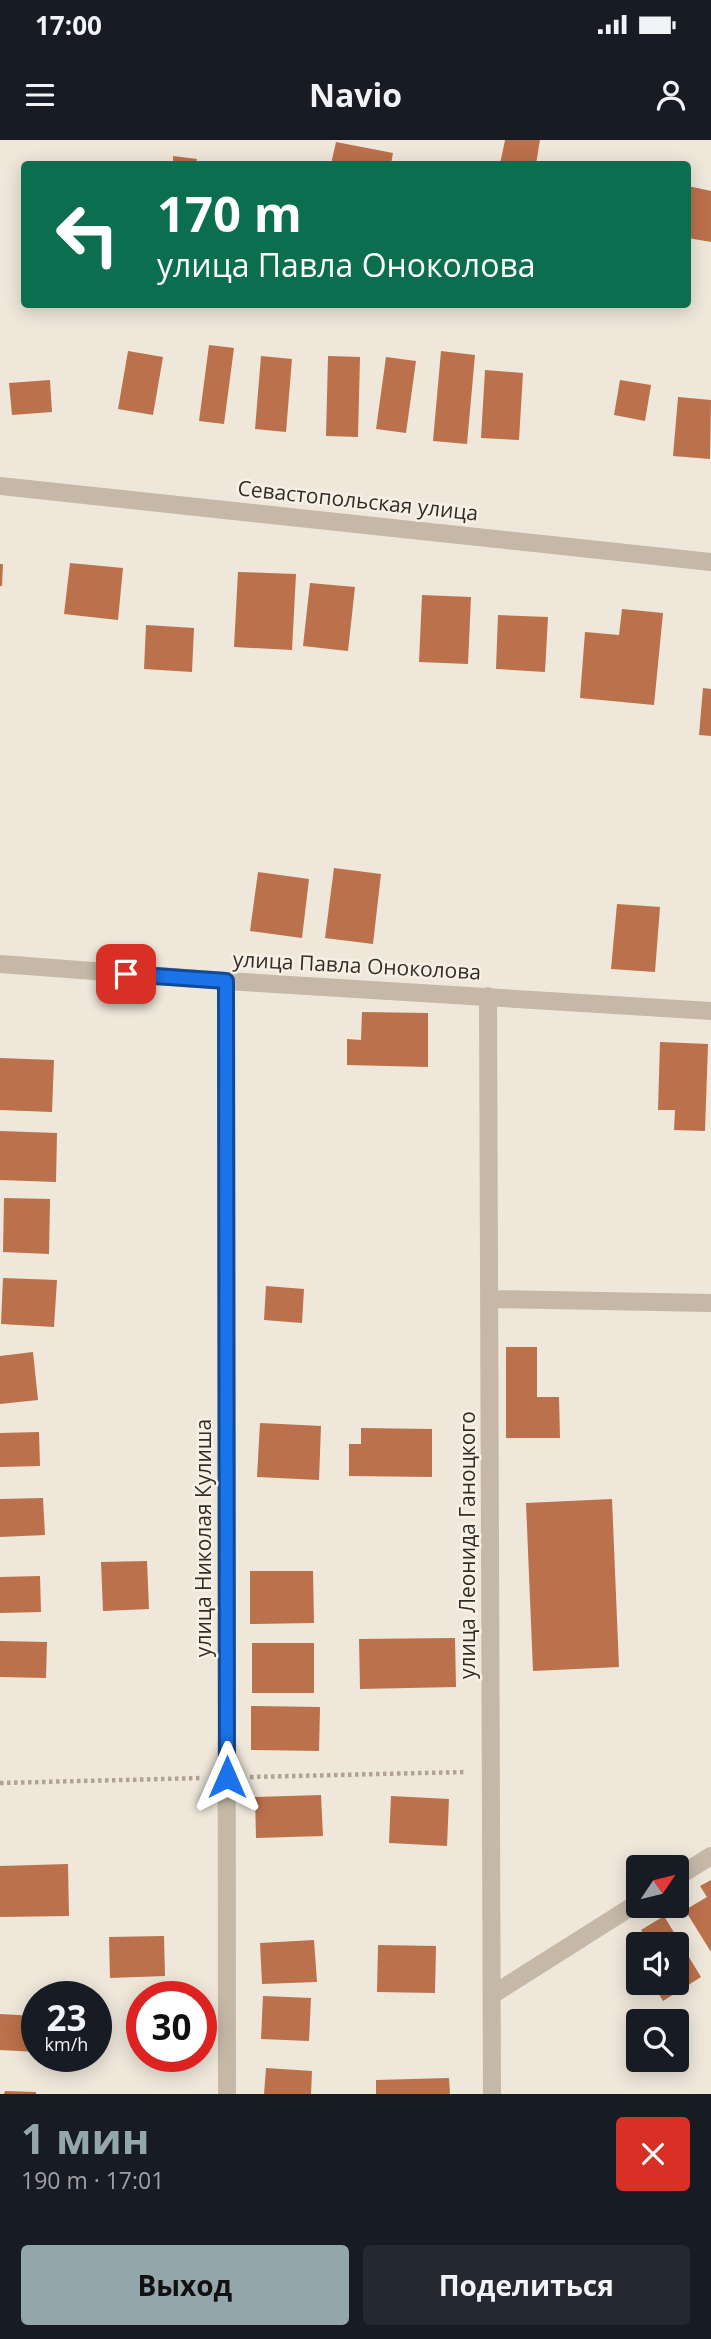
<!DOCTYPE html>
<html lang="ru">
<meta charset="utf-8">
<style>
body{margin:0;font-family:"Open Sans",sans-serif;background:#242831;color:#f1f3f6;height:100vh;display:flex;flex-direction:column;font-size:26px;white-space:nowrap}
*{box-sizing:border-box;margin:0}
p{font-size:23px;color:#9ea1a6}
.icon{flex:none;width:38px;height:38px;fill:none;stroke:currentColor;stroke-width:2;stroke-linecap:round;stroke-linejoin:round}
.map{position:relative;height:1954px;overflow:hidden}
.panel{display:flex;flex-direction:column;background:#171b24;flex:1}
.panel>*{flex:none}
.guide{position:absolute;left:21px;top:21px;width:670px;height:147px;border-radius:7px;box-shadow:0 4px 18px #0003;background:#0b6e4f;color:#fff;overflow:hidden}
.needle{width:46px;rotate:55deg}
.fabs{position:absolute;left:626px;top:1715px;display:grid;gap:14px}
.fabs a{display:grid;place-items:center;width:63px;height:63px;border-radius:7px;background:#171b24;box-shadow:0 4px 18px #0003;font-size:35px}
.speed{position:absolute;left:21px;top:1841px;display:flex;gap:14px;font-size:35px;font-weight:700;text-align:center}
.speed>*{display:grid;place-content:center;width:91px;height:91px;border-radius:50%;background:#171b24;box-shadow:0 4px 18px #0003;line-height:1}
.speed small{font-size:18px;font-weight:400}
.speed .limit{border:10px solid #d22;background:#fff;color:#111}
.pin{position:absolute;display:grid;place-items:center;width:60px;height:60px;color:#fff;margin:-30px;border-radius:14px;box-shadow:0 4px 10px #0006}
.me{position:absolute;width:77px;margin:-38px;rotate:0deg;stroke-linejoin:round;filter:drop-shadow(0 0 5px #0008)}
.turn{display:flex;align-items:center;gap:24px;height:147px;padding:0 21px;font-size:32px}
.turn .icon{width:91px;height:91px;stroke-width:2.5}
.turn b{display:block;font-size:49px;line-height:60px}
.round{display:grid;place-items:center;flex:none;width:74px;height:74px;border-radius:7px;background:#242831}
.summary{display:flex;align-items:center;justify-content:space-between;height:119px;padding:0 21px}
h1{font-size:42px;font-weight:700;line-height:52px;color:#93a6ab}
.action{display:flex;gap:14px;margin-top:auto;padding:14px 21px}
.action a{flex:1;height:80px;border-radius:7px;background:#93a6ab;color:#111;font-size:28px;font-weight:700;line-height:80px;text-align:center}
.action a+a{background:#242831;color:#f1f3f6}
.status{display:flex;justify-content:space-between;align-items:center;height:49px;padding:0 35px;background:#171b24;direction:ltr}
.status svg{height:19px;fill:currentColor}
header{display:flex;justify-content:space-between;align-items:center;height:91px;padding:0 21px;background:#171b24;font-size:32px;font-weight:700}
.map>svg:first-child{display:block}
.building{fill:#bb714b}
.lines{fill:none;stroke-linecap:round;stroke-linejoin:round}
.path{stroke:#b1a291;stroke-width:4.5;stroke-dasharray:3.5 3.5;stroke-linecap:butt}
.minor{stroke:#c5b8a7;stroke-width:18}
.route-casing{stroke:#114b97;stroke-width:18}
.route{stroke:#1a73e8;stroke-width:12}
.labels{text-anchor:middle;stroke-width:5;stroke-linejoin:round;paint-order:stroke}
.street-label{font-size:21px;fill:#332b27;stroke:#f7f0e5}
</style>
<div class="status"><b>17:00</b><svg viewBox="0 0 49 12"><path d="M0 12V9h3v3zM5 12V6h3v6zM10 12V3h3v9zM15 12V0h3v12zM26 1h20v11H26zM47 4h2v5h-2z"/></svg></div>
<header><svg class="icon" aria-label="menu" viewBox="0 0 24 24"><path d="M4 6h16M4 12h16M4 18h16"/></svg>Navio<svg class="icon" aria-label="person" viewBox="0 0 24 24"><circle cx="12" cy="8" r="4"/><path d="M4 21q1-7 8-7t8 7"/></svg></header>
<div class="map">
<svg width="711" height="1954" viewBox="0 0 711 1954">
<rect width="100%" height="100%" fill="#efe7da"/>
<path class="building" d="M505 0H540L536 24H500Z
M336 2 393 13 391 24H331Z
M173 16 197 19 196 24H173Z
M36 21 55 23V24H36Z
M688 46 711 51V102L688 98Z
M209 205 234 208 224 284 199 281Z
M128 211 163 217 153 275 118 269Z
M441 211 475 215 467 304 433 301Z
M261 216 292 219 286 292 255 289Z
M328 216 360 217 358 297 326 296Z
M386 217 416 221 406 293 376 289Z
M485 230 523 233 519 300 481 298Z
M50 240 52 272 12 275 9 243Z
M620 240 651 245 645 281 614 275Z
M678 257 711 260 710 319 673 316Z
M70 423 123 428 118 480 64 474Z
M0 424H3L2 446H0Z
M238 432 296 434 292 510 234 507Z
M310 443 355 447 348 511 303 506Z
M422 455 471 457 468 524 419 522Z
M622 469 663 473 654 565 580 558 585 492 619 495Z
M498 475 548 477 545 532 496 529Z
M146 485 194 488 192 532 144 529Z
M703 548 711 549V596L699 595Z
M334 728 381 734 373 804 325 798Z
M258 732 309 739 302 798 250 791Z
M617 764 660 767 655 832 611 829Z
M362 872 428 873V927L347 925V899L361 900Z
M660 902 708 904 705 991 674 990 675 970H658Z
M0 918 54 920 52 972 0 970Z
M0 991 57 993 56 1042 0 1040Z
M4 1058 50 1059 49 1114 3 1112Z
M3 1138 57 1140 54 1187 1 1184Z
M266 1146 304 1149 302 1183 264 1180Z
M506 1207H537V1257H559L560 1298H506Z
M33 1212 38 1260 0 1264V1216Z
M260 1283 321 1286 319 1340 257 1337Z
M361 1288 432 1289V1337L349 1336V1304H361Z
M39 1292 40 1326 0 1327V1293Z
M43 1358 45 1395 0 1397V1359Z
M612 1359 619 1527 533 1531 526 1363Z
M147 1421 149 1469 103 1471 101 1422Z
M250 1431H313L314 1483 250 1484Z
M40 1436 41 1472 0 1473V1437Z
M455 1498 456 1547 360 1549 359 1499Z
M0 1501 47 1502 46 1538 0 1537Z
M252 1503H314V1553H252Z
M251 1566 320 1567 319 1611 251 1610Z
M321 1655 323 1696 256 1698 255 1657Z
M391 1656 449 1659 447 1706 389 1703Z
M68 1724 69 1776 0 1777V1726Z
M711 1740V1812L685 1770 707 1757 700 1746Z
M664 1776 701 1837 663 1861 652 1843H677V1804H639V1822L630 1807 645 1797 641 1790Z
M164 1796 165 1836 110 1838 109 1797Z
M314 1800 317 1842 262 1844 260 1803Z
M378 1805 436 1806 435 1853 377 1852Z
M263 1856 311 1858 309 1901 261 1899Z
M0 1874 37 1876V1912L0 1910Z
M266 1928 312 1931 311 1954H264Z
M449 1938 450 1954H376V1940Z
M5 1951 36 1952V1954H4Z"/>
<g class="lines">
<path class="path" d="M250 1637 466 1632
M0 1643 203 1638"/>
<path class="minor" d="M0 346 711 422
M0 824 226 841 711 871
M226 841 227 1954
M488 856 492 1954
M490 1159 711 1163
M677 1737 711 1716
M492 1855 639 1762"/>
</g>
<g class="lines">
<g class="route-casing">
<path id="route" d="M126 834 226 841 227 1637"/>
</g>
<use href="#route" class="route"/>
</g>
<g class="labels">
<g class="street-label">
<text transform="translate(358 361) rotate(6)" y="7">Севастопольская улица</text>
<text transform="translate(357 826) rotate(3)" y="7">улица Павла Оноколова</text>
<text transform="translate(204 1398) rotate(-90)" y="7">улица Николая Кулиша</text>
<text transform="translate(468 1405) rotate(-90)" y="7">улица Леонида Ганоцкого</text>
</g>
</g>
</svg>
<div class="fabs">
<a><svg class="needle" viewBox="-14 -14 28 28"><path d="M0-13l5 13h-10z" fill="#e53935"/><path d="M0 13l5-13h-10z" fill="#9ea1a6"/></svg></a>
<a><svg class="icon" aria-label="sound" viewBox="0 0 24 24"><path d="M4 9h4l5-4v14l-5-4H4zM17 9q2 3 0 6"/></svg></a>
<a><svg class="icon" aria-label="search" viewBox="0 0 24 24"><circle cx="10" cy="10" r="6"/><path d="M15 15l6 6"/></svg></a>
</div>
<div class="speed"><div>23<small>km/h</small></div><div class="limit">30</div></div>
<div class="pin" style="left:126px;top:834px;background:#d93025"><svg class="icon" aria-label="arrive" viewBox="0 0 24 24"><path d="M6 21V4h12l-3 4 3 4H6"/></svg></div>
<svg class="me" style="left:227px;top:1637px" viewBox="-20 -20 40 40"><path d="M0-17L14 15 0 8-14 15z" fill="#1a73e8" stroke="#fff" stroke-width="4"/></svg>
<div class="guide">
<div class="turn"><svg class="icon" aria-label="left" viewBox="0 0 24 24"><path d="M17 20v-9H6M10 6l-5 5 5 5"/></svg><div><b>170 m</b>улица Павла Оноколова</div></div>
</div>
</div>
<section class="panel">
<div class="summary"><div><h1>1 мин</h1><p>190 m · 17:01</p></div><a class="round" style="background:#d93025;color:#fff"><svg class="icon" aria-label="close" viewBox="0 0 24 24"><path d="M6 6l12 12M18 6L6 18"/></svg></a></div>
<div class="action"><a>Выход</a><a>Поделиться</a></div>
</section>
